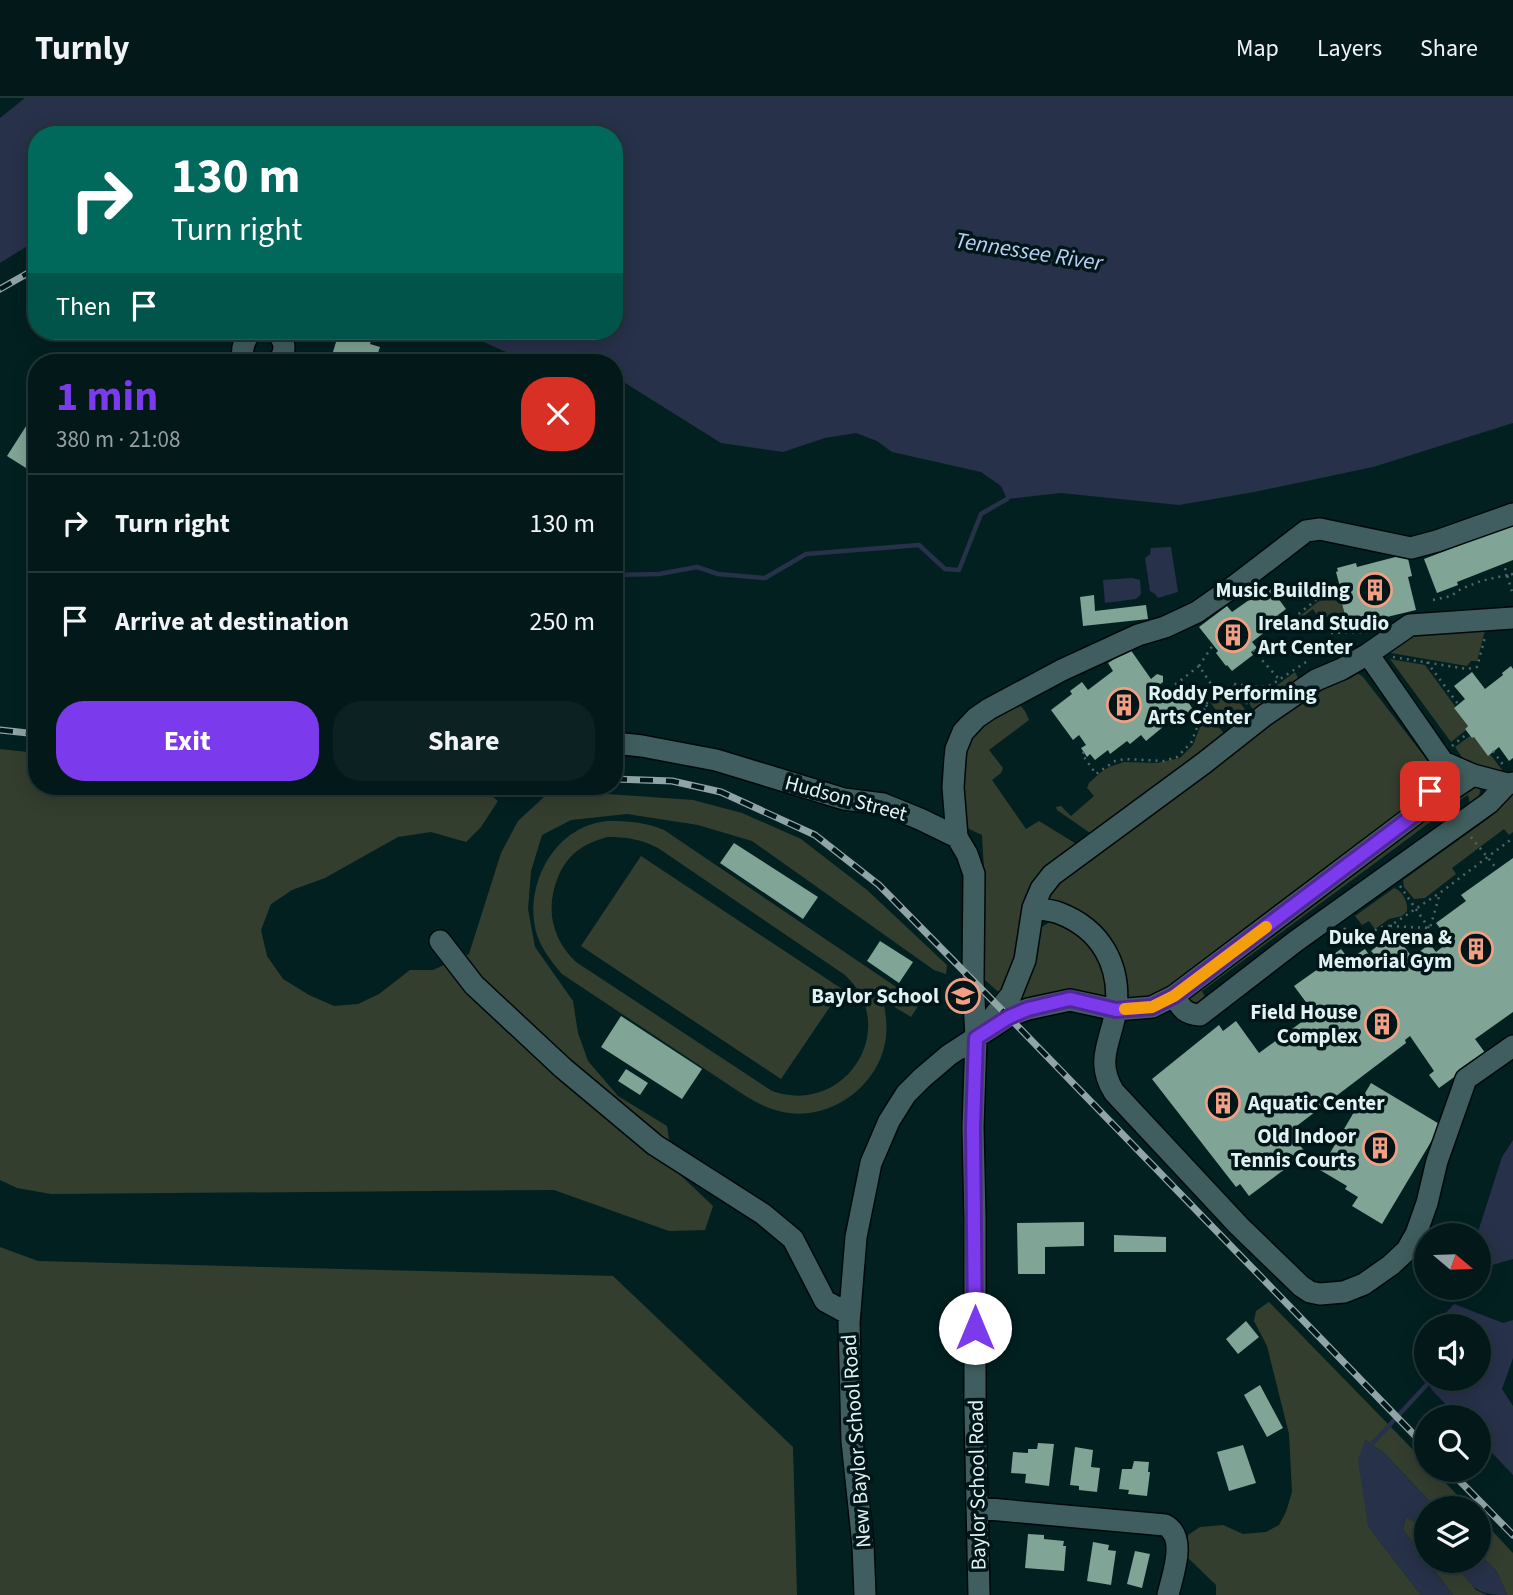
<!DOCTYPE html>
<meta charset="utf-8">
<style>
body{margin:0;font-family:"Source Sans 3",sans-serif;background:#0c2122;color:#f1f3f6;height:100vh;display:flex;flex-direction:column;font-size:26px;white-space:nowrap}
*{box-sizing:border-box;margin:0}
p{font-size:23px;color:#96a0a2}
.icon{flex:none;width:38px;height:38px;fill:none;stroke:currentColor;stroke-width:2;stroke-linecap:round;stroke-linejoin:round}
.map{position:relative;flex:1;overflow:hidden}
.panel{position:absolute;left:28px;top:256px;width:595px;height:441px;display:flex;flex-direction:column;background:#021819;border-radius:28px;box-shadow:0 4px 18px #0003,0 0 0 2px #233738}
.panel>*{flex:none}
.banner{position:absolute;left:28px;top:28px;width:595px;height:214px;border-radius:28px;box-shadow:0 4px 18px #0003,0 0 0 2px #233738;background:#00695c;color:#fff;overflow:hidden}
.needle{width:46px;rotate:109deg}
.controls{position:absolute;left:1414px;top:1125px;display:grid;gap:14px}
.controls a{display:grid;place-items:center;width:77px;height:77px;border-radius:50%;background:#021819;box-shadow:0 4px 18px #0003,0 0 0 2px #233738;font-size:35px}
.pin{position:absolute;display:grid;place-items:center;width:60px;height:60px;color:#fff;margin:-30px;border-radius:14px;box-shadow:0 4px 10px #0006}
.me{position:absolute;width:77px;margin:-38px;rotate:0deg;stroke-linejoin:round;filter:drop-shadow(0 0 5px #0008)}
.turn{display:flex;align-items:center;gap:24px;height:147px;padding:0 28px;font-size:32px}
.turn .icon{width:91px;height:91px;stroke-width:2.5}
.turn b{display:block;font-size:49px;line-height:60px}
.then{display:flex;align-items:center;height:66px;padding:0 28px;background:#0003;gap:14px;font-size:26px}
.round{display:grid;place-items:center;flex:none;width:74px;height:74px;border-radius:28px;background:#0c2122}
.headline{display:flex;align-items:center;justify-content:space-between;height:119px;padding:0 28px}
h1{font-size:42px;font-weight:700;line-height:52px;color:#7c3aed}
.cta{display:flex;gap:14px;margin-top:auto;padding:14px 28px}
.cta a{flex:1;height:80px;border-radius:28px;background:#7c3aed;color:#fff;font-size:28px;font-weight:700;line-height:80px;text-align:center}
.cta a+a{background:#0c2122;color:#f1f3f6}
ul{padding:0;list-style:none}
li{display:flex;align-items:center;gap:21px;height:98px;padding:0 28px;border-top:2px solid #233738}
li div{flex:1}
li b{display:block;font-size:26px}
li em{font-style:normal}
header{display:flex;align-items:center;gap:42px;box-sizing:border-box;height:98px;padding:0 35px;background:#021819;border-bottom:2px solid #233738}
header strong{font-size:33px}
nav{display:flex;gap:38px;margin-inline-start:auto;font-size:24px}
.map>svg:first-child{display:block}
.green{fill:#343e2f;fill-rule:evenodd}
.water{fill:#273149}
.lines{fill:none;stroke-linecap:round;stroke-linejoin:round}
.stream{stroke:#273149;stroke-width:4.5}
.building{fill:#80a495}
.minor-casing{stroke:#00080a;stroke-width:24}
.path{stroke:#4e6768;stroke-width:2.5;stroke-dasharray:2 5;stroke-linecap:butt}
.minor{stroke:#405e5f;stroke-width:21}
.rail-casing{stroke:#90a5a6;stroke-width:7}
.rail{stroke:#001618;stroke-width:4.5;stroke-dasharray:13;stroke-linecap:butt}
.route-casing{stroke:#51269a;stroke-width:18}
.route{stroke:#7c3aed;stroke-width:12}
.slow{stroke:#f59e0b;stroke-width:12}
.labels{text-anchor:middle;stroke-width:7;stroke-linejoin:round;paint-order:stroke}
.poi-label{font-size:21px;font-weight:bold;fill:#e2f2f3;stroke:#001618;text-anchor:end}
.street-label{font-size:21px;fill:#e2f2f3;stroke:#001618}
.water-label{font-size:23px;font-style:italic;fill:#bdd0f8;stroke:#001618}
</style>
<header>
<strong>Turnly</strong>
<nav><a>Map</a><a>Layers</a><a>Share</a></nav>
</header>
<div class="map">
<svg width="1513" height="1497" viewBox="0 0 1513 1497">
<rect width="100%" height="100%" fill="#032021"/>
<path class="green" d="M1340 498 1347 525H1349L1351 532 1330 534 1328 531V528L1331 526 1327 519 1323 521 1319 520 1313 511 1299 522 1297 520 1319 503Z
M1485 532 1477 563H1471L1467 568 1385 554 1403 539 1456 533Z
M1390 561 1425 567 1455 608 1454 610 1468 628 1465 631 1466 632 1451 644Z
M1295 574 1299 582 1257 617 1238 589 1270 590 1276 588Z
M1349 576H1359L1363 579 1431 667 1412 707 1173 886 1143 902H1127L1121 883 1056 807 1046 800 1054 787 1319 589Z
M1230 592 1247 614V617L1232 629H1228L1210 604 1216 599Z
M1019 606 1025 613 1029 622 989 652 1003 670 1001 675 992 682 1026 731 1039 723 1078 747 1061 762 1003 898 985 882V789L982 737 965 729 959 664 973 632Z
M1206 614 1227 639 1093 737 1057 712 1056 709 1061 708 1071 718 1094 698 1087 690 1089 685 1100 675 1109 669 1124 664 1157 665 1180 660 1193 647Z
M1470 638 1472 640 1474 639 1490 656 1503 673 1466 665 1455 649Z
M0 651 37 655V688H459L481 689 498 703 481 729 466 744 431 734 398 739 325 780 292 792 271 806 261 832 267 858 283 881 309 897 334 908 358 906 379 896 410 872H433L469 856 501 755 518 723 545 698 593 695 693 702 742 715 801 741 867 792 947 867 946 876 934 872 752 743 698 727 627 716 571 722 542 737 531 773 528 811 535 849 573 903 578 935 588 963 618 998 667 1028 673 1070 713 1108 705 1132 669 1133 554 1092 51 1096 17 1090 0 1082Z
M1476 688 1480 692 1479 701 1470 706 1468 697 1460 702 1202 893 1207 903 1196 906 1186 901 1463 690Z
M1513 695V734L1509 737 1504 731 1452 770 1456 776 1425 800 1414 801 1404 789 1403 782 1489 720Z
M608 723C628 723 645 724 664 732L920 905 911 919 883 902C886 916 888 930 885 945 877 988 832 1021 789 1015 768 1013 752 1002 735 991L562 876C549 861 536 844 534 823 529 777 559 727 608 723ZM607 739C626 739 641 741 658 750L845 877C902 930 845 1019 772 993L576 864C552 841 545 811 558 779 562 769 569 759 577 753 586 746 597 742 607 739Z
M641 758 842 891 781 981 581 848Z
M1394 790C1403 793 1408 804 1407 813L1402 818 1389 821 1375 831 1369 823 1362 827 1355 818Z
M1051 823C1076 828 1105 853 1107 880 1108 887 1107 895 1106 902L1023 903 1019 900 1039 831Z
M0 1149 38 1163 613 1178 793 1349 797 1497H0Z
M1269 1204 1426 1365V1372H1433L1470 1410H1436L1384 1355 1365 1342 1368 1428 1421 1497H1216V1487L1187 1459 1188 1437 1200 1429 1223 1427 1243 1436 1266 1434 1279 1427 1286 1414 1292 1394 1289 1336 1267 1248 1254 1223 1256 1213Z
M1406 1419 1424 1428 1426 1430V1462L1403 1432Z
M1479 1419 1513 1455V1497H1507L1497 1474 1479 1455Z
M1427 1463H1453L1476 1492 1487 1497H1453Z"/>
<path class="water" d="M25 0H1513V325L1373 369 1254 394 1179 407 1061 395 1007 401 1001 388 981 374 892 354 877 343 856 335 825 340 783 354 721 345 614 278V264H591L579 257 532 262 506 254 470 238 462 233H614V37H37V142L0 165V20Z
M1171 449 1178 494 1158 500 1155 496 1150 493 1145 460 1150 456 1151 450Z
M1132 480 1140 482 1141 496 1136 501 1105 505 1103 482Z
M1513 1042V1161L1489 1168 1479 1153V1138L1477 1137 1502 1059Z
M1454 1206 1503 1225 1513 1222V1260L1502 1291 1513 1308V1377L1479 1341V1320L1458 1319 1432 1292 1415 1263V1251L1426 1238V1281H1479V1228H1434Z
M1365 1342 1384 1355 1436 1410H1426V1430L1424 1428 1406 1419 1403 1432 1453 1497H1421L1368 1428 1358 1362Z
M1479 1455 1497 1474 1507 1497C1472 1497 1473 1488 1453 1463H1479Z"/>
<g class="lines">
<path class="stream" d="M614 477 659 476 697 469 718 476 765 480 806 456 919 447 945 471 959 472 981 416 1007 401 1009 397
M1372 1351 1371 1347 1432 1281"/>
</g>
<path class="building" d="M339 234 371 243 370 246 380 249 375 264H330Z
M37 311V377L7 358Z
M1513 427V462L1457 484 1458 487 1437 495 1424 461Z
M1407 456 1412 478 1408 479 1416 512 1366 524 1365 521 1347 525 1338 490 1340 489 1336 474 1338 473 1337 470 1356 465 1357 469Z
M1269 488 1286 511 1278 517 1281 521 1252 544 1257 550 1251 554 1253 557 1232 573 1227 567 1226 568 1216 555 1218 553 1199 529 1227 508 1232 514Z
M1094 497 1095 513 1146 507 1148 521 1083 528 1080 499Z
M1130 551 1151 581 1157 576 1163 578V584L1159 587 1170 602 1181 593 1194 613 1172 629 1169 624 1146 643 1141 637 1130 646 1127 643 1110 656 1108 652 1095 662 1090 656 1087 659 1081 650 1086 647 1079 637 1073 642 1051 612 1072 596 1070 593 1082 584 1088 592 1113 573 1108 565Z
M1511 568 1513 571V660L1509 663 1499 649 1488 658 1474 639 1472 640 1465 631 1468 628 1454 610 1465 601 1454 588 1472 574 1485 591 1503 577 1502 575Z
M734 745 818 799 803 821 720 765Z
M1513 760V914L1475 941 1486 956 1439 990 1429 977 1434 973 1410 938 1405 942 1406 945 1294 1030 1303 1041 1298 1045 1306 1055 1249 1098 1240 1086 1236 1089 1152 981 1219 927 1223 933 1236 923 1259 955 1314 915 1294 888 1318 871 1317 868 1341 851 1355 869 1357 868 1351 860 1365 851 1370 858 1374 856 1371 853 1394 835 1412 859 1430 846 1436 854 1450 843 1436 825 1466 803 1461 797Z
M880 843 913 864 899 885 867 863Z
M621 918 702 971 682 1001 601 949Z
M626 971 648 985 640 997 618 983Z
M1371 985 1441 1027 1382 1126 1352 1108 1358 1099 1345 1091 1347 1088 1320 1072Z
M1084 1124V1148L1045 1149V1176H1018L1017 1125Z
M1114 1137 1166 1139V1154H1114Z
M1246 1223 1259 1239 1238 1256 1226 1241Z
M1260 1287 1283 1330 1267 1339 1244 1297Z
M1038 1345 1054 1346 1049 1388 1025 1385 1026 1376 1011 1375 1013 1354 1028 1355V1351H1037Z
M1243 1347 1256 1385 1229 1393 1217 1354Z
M1075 1349 1093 1352 1091 1369 1100 1370 1097 1394 1079 1392V1388L1070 1387Z
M1134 1363 1149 1364 1148 1374H1150L1147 1398 1128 1396 1129 1392 1119 1391 1122 1371H1132Z
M1028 1436 1044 1437V1441L1064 1443 1063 1448H1066L1064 1473 1025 1470Z
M1093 1444 1109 1447 1108 1452 1116 1453 1111 1487 1087 1483Z
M1135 1453 1150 1456 1142 1490 1127 1486Z"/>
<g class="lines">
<g class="minor-casing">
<path id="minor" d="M275 233C285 241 288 254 277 264
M243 264C241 252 243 242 252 233
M1368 556 1443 664 1473 677 1507 686 1513 685
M614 645 642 648 716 662 844 701 883 706 920 721 957 739 967 756 974 776 973 882 976 940 973 1029 975 1119V1312L979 1497
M1421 712 1473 677
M957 739 953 689 955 660 956 651 963 634 976 620 989 611 1062 572 1138 537 1165 529 1197 514 1237 486 1306 433 1320 431 1411 450 1437 443 1513 416
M1033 810C1041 811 1051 812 1059 815 1101 831 1121 867 1116 911 1112 942 1094 962 1114 994L1239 1128 1301 1188 1310 1194 1320 1196 1344 1194 1364 1186 1391 1167 1407 1152 1416 1136 1427 1105 1437 1063 1466 981 1513 948
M440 843 474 887 563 970 655 1047 763 1116 793 1141 825 1203 849 1216
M1174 898C1182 911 1185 916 1200 917L1296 843 1489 705 1507 686
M988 925 1011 897 1025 862 1033 810 1041 791 1052 777 1204 665 1265 617 1316 582 1342 571 1368 556 1410 527 1513 520
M978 1410 1165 1427C1188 1439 1172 1478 1168 1497
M865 1497 863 1447 852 1343 849 1225 856 1139 871 1065 889 1023 906 996 922 980 949 957 1009 918 1028 911 1070 902 1116 912 1152 909 1174 898 1414 717 1430 693 1443 664"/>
</g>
<path class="path" d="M1513 476 1507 477 1513 497
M1433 502 1451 498 1461 491 1481 483 1507 477 1504 466
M1283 514 1291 522 1316 502 1339 495
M1331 535 1369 534
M1253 552 1279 581
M1393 559 1467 571 1477 569 1485 539
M1427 564 1458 606
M1199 568 1213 547
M1233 588 1248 607
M1164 595 1199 568 1217 595
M1206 607 1224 629
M1452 648 1468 635
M1493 653 1504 668
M1084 654 1082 656 1096 676 1115 663 1125 661 1164 663 1177 659 1191 645 1208 602 1217 595 1234 586 1261 589 1271 587 1306 564 1310 567
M1471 739 1497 771
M1400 788 1442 849
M1390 828 1430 830 1440 795
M1344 830 1356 845C1366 838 1377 828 1390 828L1441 794 1513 740"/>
<use href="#minor" class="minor"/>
<g class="rail-casing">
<path id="rail" d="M0 191 37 170
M0 632 37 636
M614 681 672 683 721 694 815 737 879 787 1000 910 1426 1349
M1449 1372 1513 1437"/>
</g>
<use href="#rail" class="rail"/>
</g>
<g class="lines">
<g class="route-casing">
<path id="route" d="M975 1230 973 1029 976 940 1009 919 1028 911 1070 901 1116 912 1152 909 1174 898 1414 717 1430 693"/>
</g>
<use href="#route" class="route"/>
<path class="slow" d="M1125 911 1152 909 1174 898 1266 829"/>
</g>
<defs>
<g id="building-ring" transform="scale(1.75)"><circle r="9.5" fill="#001618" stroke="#f39f83" stroke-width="1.5"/><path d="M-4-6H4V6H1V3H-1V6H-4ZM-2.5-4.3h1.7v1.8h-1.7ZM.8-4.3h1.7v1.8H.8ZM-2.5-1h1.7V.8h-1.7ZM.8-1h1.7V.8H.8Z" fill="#f39f83"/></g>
<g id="school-ring" transform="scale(1.75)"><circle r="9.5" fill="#001618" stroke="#f39f83" stroke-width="1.5"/><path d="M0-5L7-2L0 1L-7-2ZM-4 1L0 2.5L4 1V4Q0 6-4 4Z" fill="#f39f83"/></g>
</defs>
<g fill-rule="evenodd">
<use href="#building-ring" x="1375" y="492"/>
<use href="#building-ring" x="1233" y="537"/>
<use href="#building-ring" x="1124" y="607"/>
<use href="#building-ring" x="1476" y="851"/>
<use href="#school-ring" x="963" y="898"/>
<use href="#building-ring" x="1382" y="926"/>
<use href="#building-ring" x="1223" y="1005"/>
<use href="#building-ring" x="1380" y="1050"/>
</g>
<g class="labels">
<g class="poi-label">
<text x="1350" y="499">Music Building</text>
<text x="1258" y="532" text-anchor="start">Ireland Studio<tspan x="1258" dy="24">Art Center</tspan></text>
<text x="1148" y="602" text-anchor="start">Roddy Performing<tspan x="1148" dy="24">Arts Center</tspan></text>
<text x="1452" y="846">Duke Arena &amp;<tspan x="1452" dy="24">Memorial Gym</tspan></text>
<text x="939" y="905">Baylor School</text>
<text x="1358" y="921">Field House<tspan x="1358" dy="24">Complex</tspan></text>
<text x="1248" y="1012" text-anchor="start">Aquatic Center</text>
<text x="1356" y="1045">Old Indoor<tspan x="1356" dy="24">Tennis Courts</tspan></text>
</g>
<g class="street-label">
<text transform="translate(846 700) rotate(15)" y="7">Hudson Street</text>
<text transform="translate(856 1343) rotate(-94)" y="7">New Baylor School Road</text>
<text transform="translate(977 1387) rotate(-91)" y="7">Baylor School Road</text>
</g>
<g class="water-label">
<text transform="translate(1029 153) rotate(9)" y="8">Tennessee River</text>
</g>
</g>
</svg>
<div class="controls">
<a><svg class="needle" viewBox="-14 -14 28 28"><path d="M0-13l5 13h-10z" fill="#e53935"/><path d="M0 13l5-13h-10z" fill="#96a0a2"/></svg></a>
<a><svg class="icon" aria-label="sound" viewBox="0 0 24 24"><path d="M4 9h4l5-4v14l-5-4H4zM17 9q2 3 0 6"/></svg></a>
<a><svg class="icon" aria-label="search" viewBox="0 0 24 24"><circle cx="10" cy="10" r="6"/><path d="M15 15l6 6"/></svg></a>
<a><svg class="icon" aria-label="layers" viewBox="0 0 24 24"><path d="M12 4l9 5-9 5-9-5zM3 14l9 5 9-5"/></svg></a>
</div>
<div class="pin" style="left:1430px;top:693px;background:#d93025"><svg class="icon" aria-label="arrive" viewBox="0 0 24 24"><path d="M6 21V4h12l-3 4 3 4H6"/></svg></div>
<svg class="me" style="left:975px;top:1230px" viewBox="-20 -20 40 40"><circle r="19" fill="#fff"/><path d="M0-13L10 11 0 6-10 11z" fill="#7c3aed"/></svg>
<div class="banner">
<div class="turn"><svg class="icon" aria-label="right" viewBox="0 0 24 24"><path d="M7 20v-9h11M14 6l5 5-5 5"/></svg><div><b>130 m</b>Turn right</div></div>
<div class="then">Then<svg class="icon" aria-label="arrive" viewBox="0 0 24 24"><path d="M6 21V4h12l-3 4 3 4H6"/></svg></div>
</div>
<section class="panel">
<div class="headline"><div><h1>1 min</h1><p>380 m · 21:08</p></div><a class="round" style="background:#d93025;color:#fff"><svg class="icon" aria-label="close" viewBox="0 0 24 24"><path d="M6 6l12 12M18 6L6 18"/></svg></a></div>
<ul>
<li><svg class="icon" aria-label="right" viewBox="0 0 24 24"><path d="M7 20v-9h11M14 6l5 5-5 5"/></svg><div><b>Turn right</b></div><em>130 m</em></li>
<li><svg class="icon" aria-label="arrive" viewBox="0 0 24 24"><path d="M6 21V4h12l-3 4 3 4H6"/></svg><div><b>Arrive at destination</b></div><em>250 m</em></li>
</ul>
<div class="cta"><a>Exit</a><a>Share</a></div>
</section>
</div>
